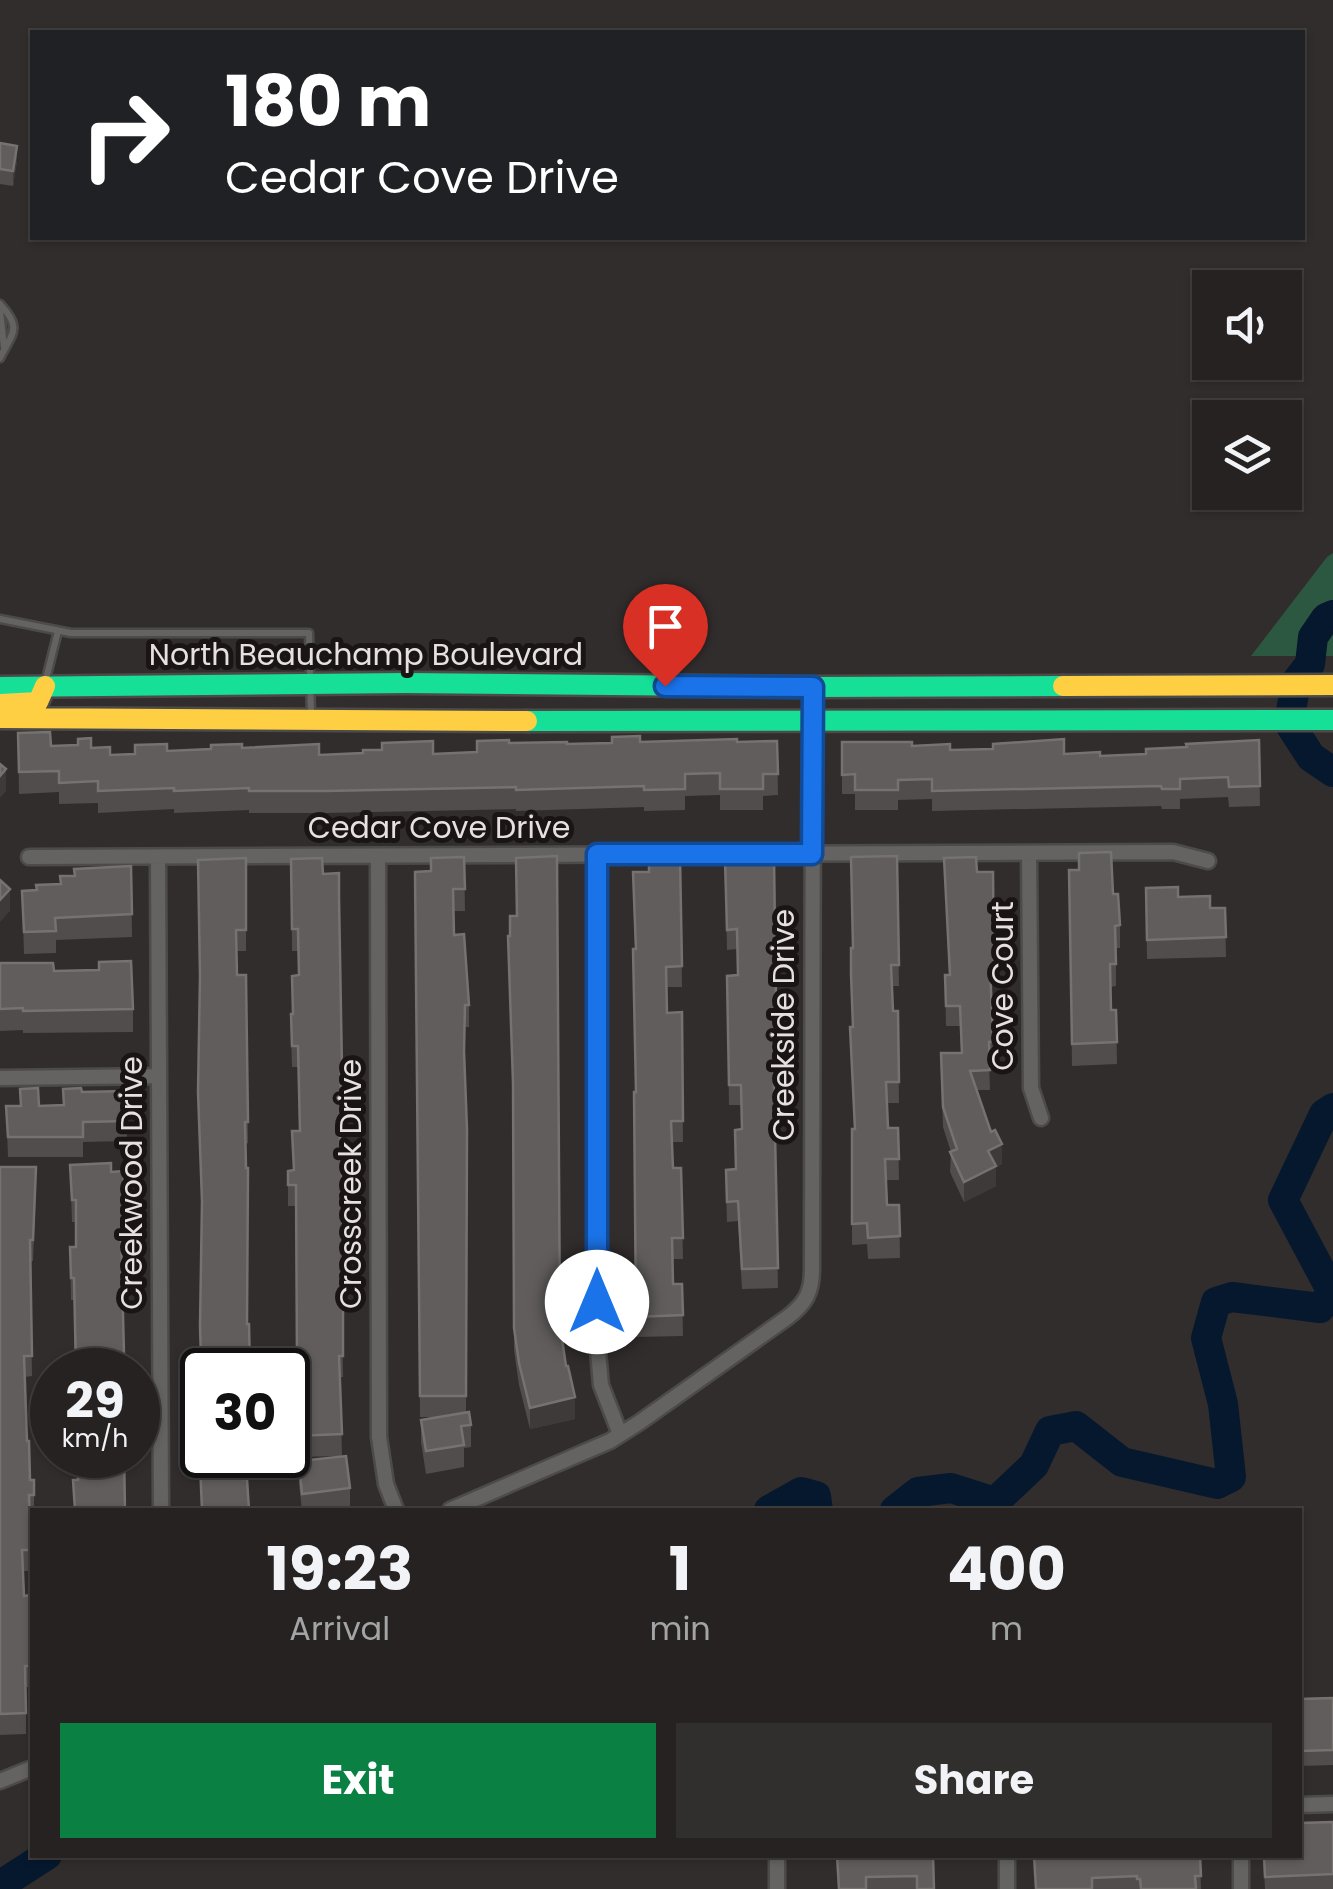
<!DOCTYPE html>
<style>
body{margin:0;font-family:Poppins,sans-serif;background:#312f2e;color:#f1f3f6;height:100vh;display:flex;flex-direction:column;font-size:38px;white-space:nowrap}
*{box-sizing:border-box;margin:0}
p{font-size:32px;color:#a3a4a5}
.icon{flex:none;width:55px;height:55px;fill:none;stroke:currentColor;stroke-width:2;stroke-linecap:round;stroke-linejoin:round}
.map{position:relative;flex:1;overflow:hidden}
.side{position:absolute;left:30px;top:1508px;width:1272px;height:350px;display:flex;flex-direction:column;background:#252221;border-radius:0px;box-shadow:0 2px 8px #0004,0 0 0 2px #423f3f}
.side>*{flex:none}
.top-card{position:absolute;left:30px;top:30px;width:1275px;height:210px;border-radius:0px;box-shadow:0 2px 8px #0004,0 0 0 2px #423f3f;background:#202124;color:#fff;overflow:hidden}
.tools{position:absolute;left:1192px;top:270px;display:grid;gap:20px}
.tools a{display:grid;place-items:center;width:110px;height:110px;border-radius:0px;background:#252221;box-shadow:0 2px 8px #0004,0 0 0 2px #423f3f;font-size:50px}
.speed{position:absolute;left:30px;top:1348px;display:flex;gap:20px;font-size:50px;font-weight:700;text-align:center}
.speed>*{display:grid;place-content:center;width:130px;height:130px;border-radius:50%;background:#252221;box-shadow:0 2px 8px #0004,0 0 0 2px #423f3f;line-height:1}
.speed small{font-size:25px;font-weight:400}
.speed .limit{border:5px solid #111;border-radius:15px;background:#fff;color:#111}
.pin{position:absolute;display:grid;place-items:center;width:85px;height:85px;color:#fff;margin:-102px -42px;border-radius:50% 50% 50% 0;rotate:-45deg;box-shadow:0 0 10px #0007}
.pin .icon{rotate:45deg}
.me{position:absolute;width:110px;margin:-55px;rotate:0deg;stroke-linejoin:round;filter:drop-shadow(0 0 8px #0008)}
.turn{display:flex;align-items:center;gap:35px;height:210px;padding:0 30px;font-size:45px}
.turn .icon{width:130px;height:130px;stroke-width:2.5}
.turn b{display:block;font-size:70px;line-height:85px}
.eta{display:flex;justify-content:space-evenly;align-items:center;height:170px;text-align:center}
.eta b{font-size:60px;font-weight:700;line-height:70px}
.primary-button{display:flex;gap:20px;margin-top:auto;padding:20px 30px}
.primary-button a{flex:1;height:115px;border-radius:0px;background:#0b8043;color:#fff;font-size:40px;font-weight:700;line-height:115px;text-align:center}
.primary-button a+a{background:#312f2e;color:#f1f3f6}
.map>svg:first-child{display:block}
.green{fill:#2c5842}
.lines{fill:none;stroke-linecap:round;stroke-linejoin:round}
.river{stroke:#06182e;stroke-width:30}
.lane-casing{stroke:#4d4b49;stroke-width:11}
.street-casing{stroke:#4d4b49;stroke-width:19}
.fast-casing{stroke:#4d4b49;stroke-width:25}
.slow-casing{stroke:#4d4b49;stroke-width:25}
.lane{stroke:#646362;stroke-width:6}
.street{stroke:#646362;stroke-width:14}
.fast{stroke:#16e098;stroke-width:20}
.slow{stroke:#ffcf43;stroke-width:20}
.wall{fill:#504d4c}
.shaded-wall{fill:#3d3a39}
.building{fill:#605d5c;stroke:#757270;stroke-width:2.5}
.route-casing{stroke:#114b97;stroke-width:25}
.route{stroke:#1a73e8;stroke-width:18}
.labels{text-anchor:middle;stroke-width:10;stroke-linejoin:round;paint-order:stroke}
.street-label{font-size:30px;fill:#e6e1df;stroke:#191514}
</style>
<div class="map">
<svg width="1333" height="1889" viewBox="0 0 1333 1889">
<rect width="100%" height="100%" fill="#312d2c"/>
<path class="green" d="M1333 553V656H1251L1327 557Z"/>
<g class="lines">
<path class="river" d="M1333 615 1326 618 1313 637 1310 664 1296 682 1289 723 1311 757 1333 772
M769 1510 801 1492 816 1496 818 1510
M895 1510 918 1492 951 1488 995 1502 1034 1465 1050 1431 1076 1426 1122 1462 1217 1484 1231 1477 1223 1404 1206 1338 1216 1302 1232 1297 1320 1308 1332 1292 1283 1200 1324 1114 1333 1108
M4 1889 5 1882 47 1855"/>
<g class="lane-casing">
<path id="lane" d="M0 304C23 329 12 333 0 358
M0 311 4 347
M0 619 71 633H309L311 715
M45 683 58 631"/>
</g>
<g class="street-casing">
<path id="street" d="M1029 853 1031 1088 1041 1118
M597 854V1340L601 1385 620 1434
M378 856 379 1437 386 1484 396 1510
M29 857 1173 852 1208 861
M158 857 161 1510
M0 1078 159 1076
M450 1510 610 1441 640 1422 788 1317C806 1303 812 1292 812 1269L813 687
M0 1781 32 1768
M1300 1805 1333 1804
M1007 1855V1889
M1241 1855V1889
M777 1889V1855"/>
</g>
<g class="fast-casing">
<path id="fast" d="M0 687 406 683 813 687 1063 686
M527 721 1333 720"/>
</g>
<g class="slow-casing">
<path id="slow" d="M1063 686 1333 685
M0 704 38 702 45 686
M0 718 527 721"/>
</g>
<use href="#lane" class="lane"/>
<use href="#street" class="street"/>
<use href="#fast" class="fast"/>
<use href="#slow" class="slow"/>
</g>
<path class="wall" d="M0 143 17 161 13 186 0 184Z
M18 733 51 746 91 748 110 755 242 748 319 755 433 754 477 752 509 743 567 744 777 741 778 795 763 796V810H720V795L685 796V810L644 811V807L516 811V809L326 813H249V810L174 813V809L98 813V803L59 804V792L19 794Z
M1259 740 1260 806 1229 807 1228 797 1180 799V809H1162L1161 806 932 811V799L898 800V810H855V794H842V742L912 746 950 750 1100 756 1146 754 1187 747Z
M897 856 899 986H892L893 1011H898L899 1103H887L888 1128H898L899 1180H886L887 1205H899L900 1258 868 1259 867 1244 852 1245V1129H854L850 1027H852L853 948Z
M464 857 465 911H454V935L469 1005V1027H465L464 1055 467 1129 466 1412 471 1425V1447L464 1448V1467L426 1474 421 1442V1420L434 1417H420L415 872 431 871Z
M680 857 682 987H666L667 1013 682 1012 683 1142H672L673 1168H681L683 1259H673V1284H682L683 1336 636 1337 634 1092H636L635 949 633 893 649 872Z
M774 857 776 1024V1064L773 1065 778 1288 742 1289 738 1221 727 1222 726 1190 735 1169 741 1129V1105H729L727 976 738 975 737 949 727 950 725 859Z
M246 858V951H236L237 975H246L248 1143 246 1144 202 1370 243 1479 249 1510 201 1441 202 1403 200 1347 202 1214 198 1114Z
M944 858 977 872 994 965V985H991L993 1061H989L990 1090H977L1002 1164 996 1167V1186L964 1202 950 1172 951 1152 943 1127 941 1073 961 1053 960 1026H946L945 975H949Z
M291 859 323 874 342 1070V1143H340L343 1377H340L342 1456 296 1457 293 1385V1363H297L296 1206H288V1171L293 1170 299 1131 298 1067H292L291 1036 292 1014 298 975V951H292Z
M131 866 132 937 56 940V953L24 954 22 891 37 890 61 884 75 876Z
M1069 870 1113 894 1120 925V948H1116V986L1111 987V1010H1116L1117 1064 1072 1066Z
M1146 888 1178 897 1210 908H1225L1226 957 1147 959Z
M0 963 54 971 133 1009V1032L23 1033V1030L0 1031Z
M126 1091 127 1141 83 1142V1157H8L6 1106 63 1105 82 1092Z
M513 1105 560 1325 575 1419 530 1429 519 1385 514 1350Z
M70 1165 111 1172 124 1220 121 1254 124 1370H75L74 1300H71L70 1247H76V1222H72Z
M0 1167 36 1188 33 1261H30L32 1376 25 1377 27 1441 30 1480 34 1495V1510H32V1516H30L31 1571H23L24 1596 32 1627V1687H26V1734L0 1735Z
M299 1461 350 1488V1510H302L299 1484Z
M1333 1698V1765L1300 1766V1699Z
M1333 1822V1889H1265L1263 1855Z
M837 1855H933L934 1889H838Z
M1200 1855 1201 1889H1035Z"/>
<path class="shaded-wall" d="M17 146V161L13 186V171Z
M6 769V791L0 798V776Z
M10 889V911L0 922V900Z
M1002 1144V1164L996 1167V1186L964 1202V1182L988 1151Z
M575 1397V1419L530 1429V1408Z"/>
<path class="building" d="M0 143 17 146 13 171 0 169Z
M50 732 51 746 78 745V739L91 738V748L110 747V755L135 754V745L167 744V751L211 749V745L242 744V748L319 744V755L363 753V750H382V743L433 741V754L477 752V741L509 740V743L567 742V744L612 743V737L640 736V742L737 739V742L777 741 778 774H763V789H720V773L685 774V789L644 790V786L516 790V787L326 791H249V788L174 791V788L98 791V781L59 783V771L19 772 18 733Z
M1064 739V754L1100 752V756L1146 754V749L1187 747 1186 744 1259 740 1260 786 1229 787 1228 777 1180 779V789H1162L1161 786 932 791V779L898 780V790H855V774L842 775V742H912V746L950 744V750L993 749V744Z
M0 764 6 769 0 776Z
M1111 852 1113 894H1118L1120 925 1115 926 1116 964H1110L1111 1010H1116L1117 1042 1072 1044 1069 870H1079V853Z
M557 856 560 1325 566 1366H568L575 1397 530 1408 519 1363 514 1328 513 1083 508 936H510V916H517L516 858Z
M897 856 899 965H891L893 1011H898L899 1082H886L888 1128H898L899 1159H885L887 1205H899L900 1236 868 1238 867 1223 852 1224V1129H855L850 1027H853L851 974V948H853L851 857Z
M464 857 465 889H453L454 935 464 934 469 1005H465L464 1051 467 1129 466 1396H420L415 872 431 871V858Z
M680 857 682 966 666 967 667 1013 682 1012 683 1121H671L673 1168H681L683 1238H672L673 1284H682L683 1315 636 1317 634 1092H636L633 949H636L633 872H649V858Z
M774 857 776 1004H774L776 1044 773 1045 778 1268 742 1269 738 1201 727 1202 726 1170 736 1169 735 1130 742 1129 741 1085H729L727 976 738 975 737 929 727 930 725 859Z
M976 857 977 872H993L994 965H990L993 1041 989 1042 990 1070 970 1071 991 1132 995 1130 1002 1144 988 1151 996 1166 964 1182 950 1152 957 1149 943 1107 941 1053H962L960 1006H946L945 975H950L944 858Z
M246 858V930H236L237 975H246L248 1122H245L246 1168H248L247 1324H249L250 1370H202V1393L200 1326 202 1201 198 1092 200 976 198 860Z
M322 858 323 874 339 873V897L342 1070H340L342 1121H339L343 1208V1356H339L342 1434 296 1436 293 1363H297L296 1185H288V1171L294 1170 292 1131H300L298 1046H292L291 1014H293L292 976 299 975 298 929H292L291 859Z
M131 866 132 914 55 918 56 931 24 932 22 891 37 890 36 885 61 884 60 876H75L74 869Z
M0 880 10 889 0 900Z
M1178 887V897L1210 896V908H1225L1226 937 1147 940 1146 888Z
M131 961 133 1009 23 1011V1008L0 1009V963H53L54 971 99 970V962Z
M38 1088 39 1106 64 1105 63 1089 81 1088 82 1092 126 1091 127 1121 83 1122V1137H8L6 1106H21L20 1089Z
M111 1163V1172L123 1171 124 1198 121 1238 124 1353H121L122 1370H76L74 1278H71L70 1247H76V1200H72L70 1165Z
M0 1167H36L33 1240H30L32 1356H24L27 1441H29L30 1480H34V1495H29L31 1550H22L24 1596 31 1595 32 1666H25L26 1713 0 1714Z
M200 1403H202V1455H242L243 1479H247L249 1510H202L199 1441H202Z
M469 1412 471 1425 461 1426 464 1445 426 1451 421 1420Z
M77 1455H124L125 1510H75L73 1480H78Z
M346 1456 350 1488 302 1494 299 1461Z
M1333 1698V1750L1300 1751V1699Z
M1333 1822V1874L1265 1877 1264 1855H1300V1823Z
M837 1855H933L934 1889H917V1876L866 1877V1889H839Z
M1034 1855H1200L1201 1876H1195L1196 1889H1141L1140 1879H1137V1876L1092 1878V1889H1036Z"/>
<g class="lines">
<g class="route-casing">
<path id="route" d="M597 1302V854H812L813 687 665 686"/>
</g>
<use href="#route" class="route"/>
</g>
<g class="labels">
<g class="street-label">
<text x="366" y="665">North Beauchamp Boulevard</text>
<text x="439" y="838">Cedar Cove Drive</text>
<text transform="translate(1003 986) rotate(-90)" y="10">Cove Court</text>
<text transform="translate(784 1025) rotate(-90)" y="10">Creekside Drive</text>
<text transform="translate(132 1183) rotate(-90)" y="10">Creekwood Drive</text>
<text transform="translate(351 1184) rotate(-90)" y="10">Crosscreek Drive</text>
</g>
</g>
</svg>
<div class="tools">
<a><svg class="icon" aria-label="sound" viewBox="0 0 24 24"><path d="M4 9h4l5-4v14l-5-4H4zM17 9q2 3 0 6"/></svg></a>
<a><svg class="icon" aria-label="layers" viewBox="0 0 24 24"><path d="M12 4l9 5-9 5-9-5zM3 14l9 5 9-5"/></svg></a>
</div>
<div class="speed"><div>29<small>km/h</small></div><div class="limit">30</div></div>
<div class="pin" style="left:665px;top:686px;background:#d93025"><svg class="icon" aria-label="arrive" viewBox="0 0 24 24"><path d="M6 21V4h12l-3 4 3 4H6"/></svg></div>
<svg class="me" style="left:597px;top:1302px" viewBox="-20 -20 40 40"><circle r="19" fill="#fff"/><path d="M0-13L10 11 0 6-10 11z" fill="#1a73e8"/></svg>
<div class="top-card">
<div class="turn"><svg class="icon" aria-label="right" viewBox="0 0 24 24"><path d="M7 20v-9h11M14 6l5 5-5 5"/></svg><div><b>180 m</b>Cedar Cove Drive</div></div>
</div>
<section class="side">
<div class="eta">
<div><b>19:23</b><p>Arrival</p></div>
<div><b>1</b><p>min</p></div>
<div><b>400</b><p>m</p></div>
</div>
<div class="primary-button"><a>Exit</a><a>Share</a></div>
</section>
</div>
